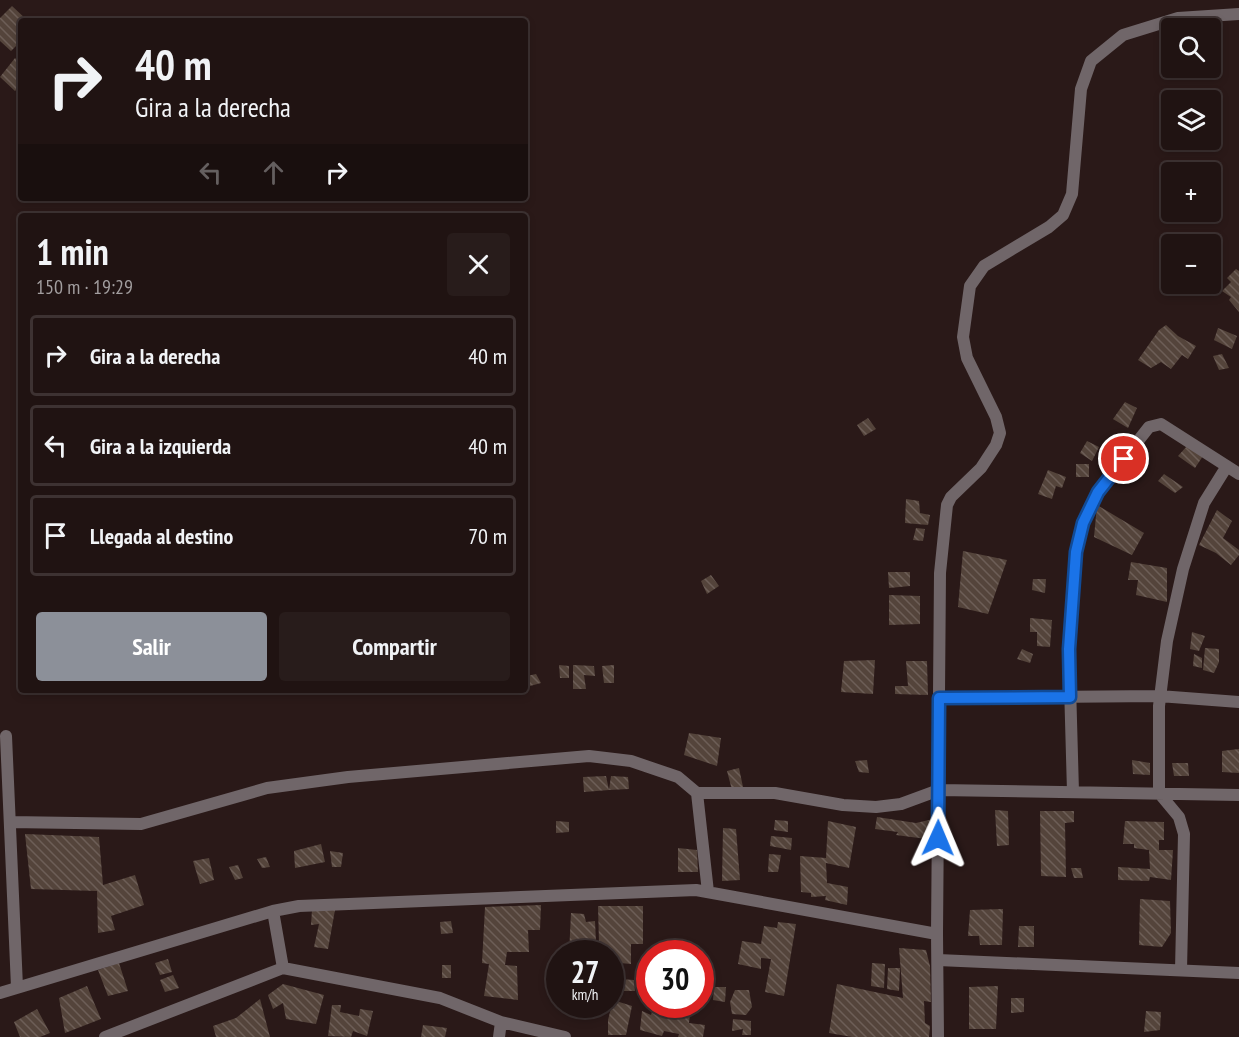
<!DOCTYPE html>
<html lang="es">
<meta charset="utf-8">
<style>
body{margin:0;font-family:"PT Sans Narrow",sans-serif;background:#281c1b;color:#f1f3f6;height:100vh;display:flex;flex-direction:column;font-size:22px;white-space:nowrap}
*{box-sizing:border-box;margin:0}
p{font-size:20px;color:#a29e9f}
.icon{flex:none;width:33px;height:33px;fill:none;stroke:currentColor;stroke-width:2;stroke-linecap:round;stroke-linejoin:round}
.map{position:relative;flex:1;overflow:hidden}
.drawer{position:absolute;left:18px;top:213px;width:510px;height:480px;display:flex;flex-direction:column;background:#201312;border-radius:6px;box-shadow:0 3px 9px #0003,0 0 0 2px #3d3232}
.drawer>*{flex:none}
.banner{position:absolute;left:18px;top:18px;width:510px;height:183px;border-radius:6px;box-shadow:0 3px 9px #0003,0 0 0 2px #3d3232;background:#201312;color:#f1f3f6;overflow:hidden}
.fabs{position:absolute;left:1161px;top:18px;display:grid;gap:12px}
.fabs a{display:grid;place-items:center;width:60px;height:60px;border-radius:6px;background:#201312;box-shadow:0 3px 9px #0003,0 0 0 2px #3d3232;font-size:30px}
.speed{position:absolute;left:546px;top:940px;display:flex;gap:12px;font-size:30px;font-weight:700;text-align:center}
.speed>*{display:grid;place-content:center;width:78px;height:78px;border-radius:50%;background:#201312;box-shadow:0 3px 9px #0003,0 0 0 2px #3d3232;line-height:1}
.speed small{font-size:15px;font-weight:400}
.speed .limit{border:9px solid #d22;background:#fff;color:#111}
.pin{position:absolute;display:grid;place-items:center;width:51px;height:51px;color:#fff;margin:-26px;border:3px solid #fff;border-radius:50%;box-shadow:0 2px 6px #0007}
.me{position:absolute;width:66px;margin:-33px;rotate:1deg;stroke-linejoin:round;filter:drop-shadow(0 0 4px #0008)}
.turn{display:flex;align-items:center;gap:21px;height:126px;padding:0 18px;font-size:27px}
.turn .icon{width:78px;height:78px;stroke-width:2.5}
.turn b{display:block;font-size:42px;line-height:51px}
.lanes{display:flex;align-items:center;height:57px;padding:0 18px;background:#0003;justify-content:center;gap:30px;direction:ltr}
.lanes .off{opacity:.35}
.round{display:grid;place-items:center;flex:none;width:63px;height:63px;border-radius:6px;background:#281c1b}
.summary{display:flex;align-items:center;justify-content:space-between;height:102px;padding:0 18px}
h1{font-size:36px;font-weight:800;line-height:45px}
.button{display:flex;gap:12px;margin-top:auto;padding:12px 18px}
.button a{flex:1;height:69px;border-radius:6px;background:#8c9099;color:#fff;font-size:24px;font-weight:800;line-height:69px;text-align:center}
.button a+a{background:#281c1b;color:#f1f3f6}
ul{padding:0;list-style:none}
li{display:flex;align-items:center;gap:18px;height:81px;margin:0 12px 9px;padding:0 6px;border:3px solid #3d3232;border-radius:6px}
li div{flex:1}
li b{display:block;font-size:22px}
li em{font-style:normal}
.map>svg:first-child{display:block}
.building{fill:url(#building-back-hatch)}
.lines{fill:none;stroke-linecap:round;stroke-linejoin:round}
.minor{stroke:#706669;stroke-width:12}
.route-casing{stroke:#114b97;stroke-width:15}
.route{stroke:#1a73e8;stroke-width:10}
</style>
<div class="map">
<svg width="1239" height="1037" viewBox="0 0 1239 1037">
<defs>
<pattern id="building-back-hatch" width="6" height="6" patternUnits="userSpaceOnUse" patternTransform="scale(1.5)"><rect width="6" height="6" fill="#54443b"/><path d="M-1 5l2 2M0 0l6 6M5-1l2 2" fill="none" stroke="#6d5e57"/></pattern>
</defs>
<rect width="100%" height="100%" fill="#2a1918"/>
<path class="building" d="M12 6 28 21H21V41L11 51 0 41V18Z
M15 58 21 63V85L15 91 0 77Z
M1236 269 1239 271V312L1229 300 1231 297 1222 291 1231 282 1227 278Z
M1166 325 1178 336 1196 346 1188 359 1182 355 1171 369 1161 362 1151 368 1138 360 1159 330Z
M1218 328 1237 336 1232 349 1214 340Z
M1222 354 1229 368 1219 370 1213 356Z
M1125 402 1137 408 1128 428 1113 419Z
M868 418 876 429 864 436 857 425Z
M1087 441 1099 447 1092 461 1080 453Z
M1187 446 1203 456 1195 468 1178 456Z
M1076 464H1089V477H1076Z
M1048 470 1066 477 1062 488 1056 486 1052 499 1038 494Z
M1164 474 1183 487 1175 493 1158 481Z
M906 499 919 501 920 513 930 515 928 525 905 523Z
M1097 505 1144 533 1132 555 1094 537Z
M1217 510 1232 521 1223 538 1239 550V555L1231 565 1216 553 1199 545Z
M916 528 925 529 923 541 913 540Z
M963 551 1007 560 988 614 958 607Z
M1131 562 1167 568V602L1136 595 1138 580H1128Z
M888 572H910V586L889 588Z
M711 575 719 586 707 594 701 581Z
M1033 579H1046L1045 593 1032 590Z
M889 595 920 596V624L889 625Z
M1030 618 1052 620 1050 647 1037 646V632H1030Z
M1192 632 1205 636 1199 651 1190 649Z
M1205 648 1219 649V662L1214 673 1203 670Z
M1022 649 1033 654 1030 663 1017 659Z
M1194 654 1202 658V668L1193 666Z
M875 660 873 694 841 692 844 661Z
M906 661H927L928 695 895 694V686H908Z
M559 665 569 666V678H560Z
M573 665 594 666 595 676 584 675 586 689H573Z
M614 665V683H604L602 666Z
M536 674 541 683 530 686 527 676Z
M689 733 721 738 717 766 684 755Z
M1239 749V773L1222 772V751Z
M867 760 869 773 859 772 855 761Z
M1132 760 1150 763V775L1133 774Z
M1172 763H1188L1189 776H1174Z
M739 768 743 787 732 790 727 771Z
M606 776 609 790 584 792 583 777Z
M611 776 628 777 629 789 609 790Z
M995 810 1008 811 1009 845 997 846Z
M1040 811H1074V822L1065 823 1066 877 1041 876Z
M877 817 916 823 933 819 934 840 896 835 898 832 875 829Z
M775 820 788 821V832L774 830Z
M556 821 569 822V832L556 833Z
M828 821 856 827 849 868 826 863 827 883 848 887 847 905 825 900 826 896 811 897V893L801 892 800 856 826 858Z
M1125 821 1164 822V840H1159V850H1173L1171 880 1150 877 1149 881 1118 880V867L1150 869 1149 850 1134 848V844H1123Z
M723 828 736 829 740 880 722 881Z
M25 834 99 837 103 885 135 875 144 905 111 916 115 930 98 933 97 891 31 889Z
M771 836 792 838 791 850 770 846Z
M321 844 325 862 295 868 294 851Z
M678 848 697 850 698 872H678Z
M330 851 343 853 341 867H332Z
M769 854 781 855 778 872H768Z
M266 857 270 867 262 868 257 859Z
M209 858 214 880 200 884 193 861Z
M238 865 243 878 235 880 229 867Z
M1071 868H1081L1083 878H1074Z
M1140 899 1170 901 1171 933 1162 947 1139 945Z
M541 905 540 930H528L529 952H507L505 965 517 966 518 1000 484 996 489 964 482 963 485 907Z
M598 906H643V944H631V964L620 963V969L610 968V954H569L571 913 584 914 586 922 595 921 596 942 599 943Z
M1003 909 1002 945H980L979 936H968L970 910Z
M312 910H335L328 949 314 947 319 924 311 925Z
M451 921 453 933 441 934 440 922Z
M778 922 796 924 784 996 765 992 771 959 761 958V969L738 964 742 941 761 944 764 926 777 928Z
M1019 926H1034V947H1018Z
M899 948 926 950 930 966 931 1002 924 1001 925 1023 930 1026 929 1037H852L829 1033 837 984 903 998Z
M168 959 172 972 160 975 155 963Z
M119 963 128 991 108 996 98 970Z
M872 963 885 964 884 988 871 986Z
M442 965H451V978H442Z
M888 968H900L899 991 887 989Z
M641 973H650V991L639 989Z
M173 975 179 988 165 992 160 980Z
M620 979 634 980 635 991H621Z
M283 984 324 995 316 1024 286 1019 283 1003 273 1009 268 995Z
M87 986 101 1019 65 1033 59 998Z
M998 986 996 1029H969V987Z
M714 987H726L725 1002 713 1000Z
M735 990H749L752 1007 746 1015 732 1014 730 1002Z
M1011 998H1024V1012L1011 1013Z
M260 999 270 1037H216L213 1026 236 1018Z
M613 1000 632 1006 626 1035H608V1020Z
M332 1005H341L340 1012 359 1016 360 1009 373 1011 367 1036 353 1031 351 1037 328 1036Z
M654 1005H691L689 1023 705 1025 703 1037H678L679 1034 664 1031 662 1036 640 1030 642 1011 651 1015Z
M37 1009 50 1033 40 1037H20L14 1022Z
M1146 1011 1161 1012 1160 1030 1144 1032Z
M733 1019 751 1021V1035H742L743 1029 732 1031Z
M423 1025 447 1028 445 1037H421Z"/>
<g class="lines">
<path class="minor" d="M939 698 1159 696 1239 702
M6 736 17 987
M1073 792 1069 649 1076 552 1083 523 1098 492 1149 427 1161 424 1239 474
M697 793 708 892
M10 822 141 824 267 788 348 777 589 756 631 761 678 777 697 793H775L843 805 876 807 901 804 939 790 1239 795
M273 911 283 968
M938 960 1239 973
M1181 970 1184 834 1179 817 1159 793V706L1167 641 1183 569 1204 503 1227 466
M0 993 273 911 299 906 696 890 937 934
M105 1037 283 968 440 998 501 1022 565 1037
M499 1037 501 1022
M938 1037 937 934 940 573 947 505 951 497 981 468 996 445 1000 433 996 417 967 358 963 337 970 286 984 266 1049 227 1063 215 1072 194 1081 89 1091 61 1123 35 1178 18 1239 14"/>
</g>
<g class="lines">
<g class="route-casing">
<path id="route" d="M938 838 939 698 1070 697 1069 649 1076 552 1083 523 1098 492 1124 459"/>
</g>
<use href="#route" class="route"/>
</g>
</svg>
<div class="fabs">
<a><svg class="icon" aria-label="search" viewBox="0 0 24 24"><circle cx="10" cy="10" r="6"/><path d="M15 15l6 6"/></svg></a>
<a><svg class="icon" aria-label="layers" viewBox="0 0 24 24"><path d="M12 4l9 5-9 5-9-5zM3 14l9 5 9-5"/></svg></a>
<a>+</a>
<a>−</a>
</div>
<div class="speed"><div>27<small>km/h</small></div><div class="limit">30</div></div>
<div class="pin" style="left:1124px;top:459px;background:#d93025"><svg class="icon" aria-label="arrive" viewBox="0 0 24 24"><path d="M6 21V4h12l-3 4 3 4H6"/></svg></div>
<svg class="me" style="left:938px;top:838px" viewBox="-20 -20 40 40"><path d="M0-17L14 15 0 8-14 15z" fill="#1a73e8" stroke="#fff" stroke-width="4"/></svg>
<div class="banner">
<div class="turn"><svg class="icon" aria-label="right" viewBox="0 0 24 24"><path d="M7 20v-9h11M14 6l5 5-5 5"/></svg><div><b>40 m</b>Gira a la derecha</div></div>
<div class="lanes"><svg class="icon off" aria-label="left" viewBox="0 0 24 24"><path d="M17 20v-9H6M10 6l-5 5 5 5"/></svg><svg class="icon off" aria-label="ahead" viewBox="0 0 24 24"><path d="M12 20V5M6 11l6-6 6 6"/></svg><svg class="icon" aria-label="right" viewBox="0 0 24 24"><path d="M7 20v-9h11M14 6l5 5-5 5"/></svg></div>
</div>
<section class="drawer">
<div class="summary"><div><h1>1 min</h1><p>150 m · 19:29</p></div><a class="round"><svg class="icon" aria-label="close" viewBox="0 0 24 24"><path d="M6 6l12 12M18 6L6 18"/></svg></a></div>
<ul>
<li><svg class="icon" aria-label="right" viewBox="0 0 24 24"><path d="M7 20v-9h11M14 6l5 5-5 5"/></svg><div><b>Gira a la derecha</b></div><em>40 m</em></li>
<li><svg class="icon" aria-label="left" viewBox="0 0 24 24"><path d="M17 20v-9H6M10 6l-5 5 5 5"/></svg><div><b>Gira a la izquierda</b></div><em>40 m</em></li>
<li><svg class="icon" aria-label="arrive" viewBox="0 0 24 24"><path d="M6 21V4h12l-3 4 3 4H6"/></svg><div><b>Llegada al destino</b></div><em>70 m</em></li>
</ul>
<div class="button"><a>Salir</a><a>Compartir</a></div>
</section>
</div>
